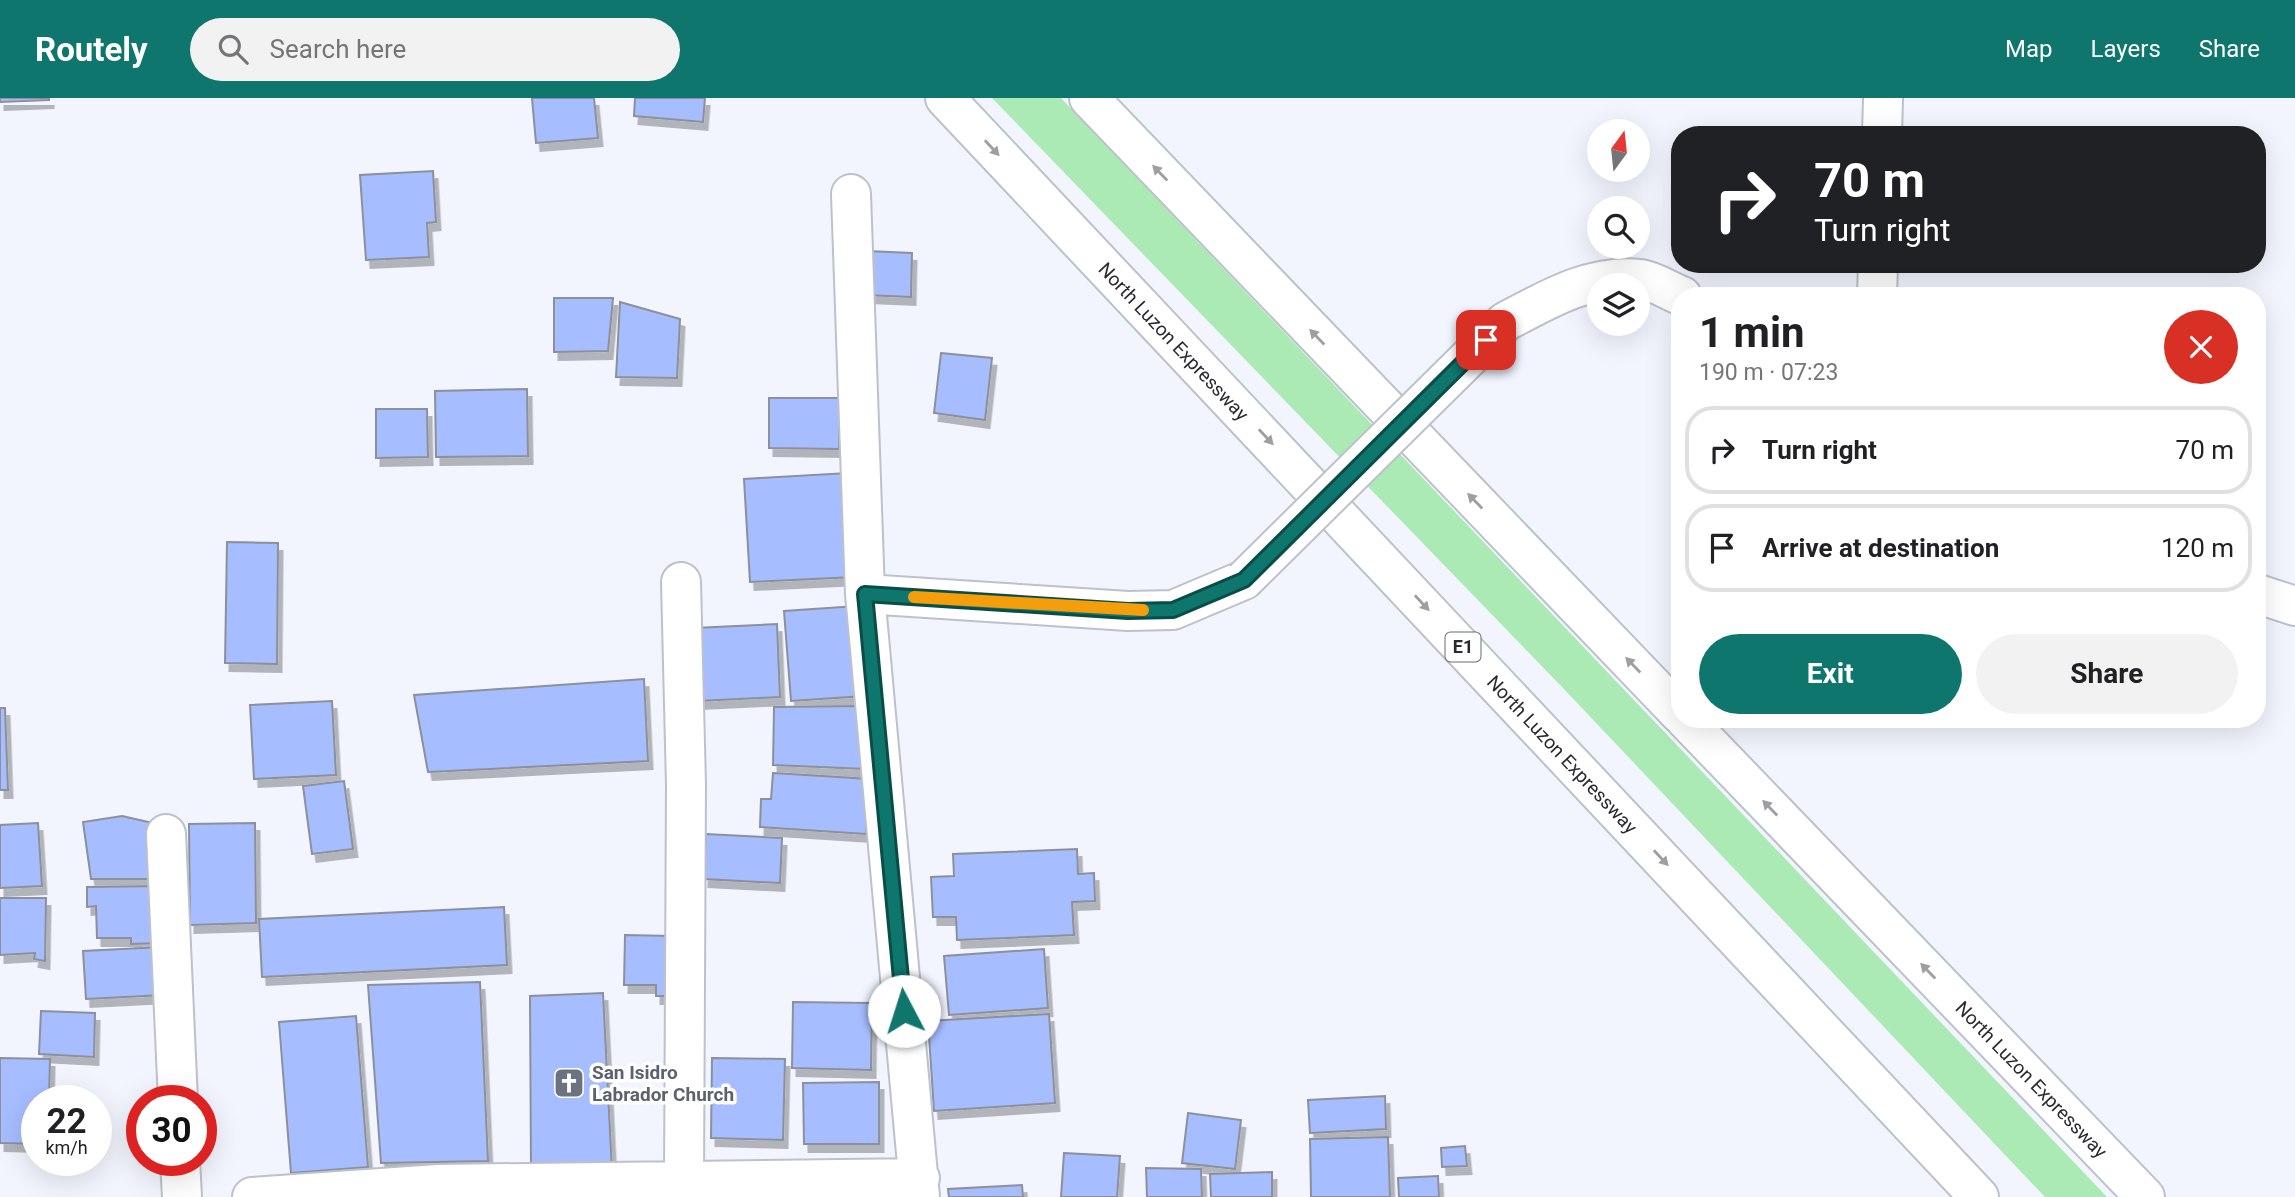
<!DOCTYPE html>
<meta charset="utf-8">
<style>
body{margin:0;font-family:Roboto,sans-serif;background:#f2f2f2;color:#202124;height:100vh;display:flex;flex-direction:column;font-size:26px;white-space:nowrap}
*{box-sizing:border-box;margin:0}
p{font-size:23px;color:#757577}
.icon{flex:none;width:38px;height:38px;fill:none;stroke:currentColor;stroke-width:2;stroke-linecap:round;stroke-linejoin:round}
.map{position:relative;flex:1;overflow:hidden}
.side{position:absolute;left:1671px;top:189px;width:595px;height:441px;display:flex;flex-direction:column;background:#fff;border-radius:28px;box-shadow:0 7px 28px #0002}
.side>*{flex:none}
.hud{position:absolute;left:1671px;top:28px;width:595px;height:147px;border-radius:28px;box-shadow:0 7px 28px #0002;background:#202124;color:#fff;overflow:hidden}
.needle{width:46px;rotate:15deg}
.controls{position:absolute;left:1587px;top:21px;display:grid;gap:14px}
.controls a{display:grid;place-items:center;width:63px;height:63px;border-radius:50%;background:#fff;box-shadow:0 7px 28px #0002;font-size:35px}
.speed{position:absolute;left:21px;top:987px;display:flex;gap:14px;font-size:35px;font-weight:700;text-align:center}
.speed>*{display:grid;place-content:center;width:91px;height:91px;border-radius:50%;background:#fff;box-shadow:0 7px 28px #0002;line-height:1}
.speed small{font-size:18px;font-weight:400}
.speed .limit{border:10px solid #d22;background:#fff;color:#111}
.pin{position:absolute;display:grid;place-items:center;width:60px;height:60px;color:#fff;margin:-30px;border-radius:14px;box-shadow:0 4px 10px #0006}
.me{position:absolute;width:77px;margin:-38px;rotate:355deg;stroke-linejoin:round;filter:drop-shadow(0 0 5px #0008)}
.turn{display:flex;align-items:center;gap:24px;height:147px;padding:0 28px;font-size:32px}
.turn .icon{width:91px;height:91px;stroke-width:2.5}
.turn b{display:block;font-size:49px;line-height:60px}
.round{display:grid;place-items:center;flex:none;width:74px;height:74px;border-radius:37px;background:#f2f2f2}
.overview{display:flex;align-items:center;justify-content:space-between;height:119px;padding:0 28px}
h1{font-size:42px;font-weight:700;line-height:52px}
.cta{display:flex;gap:14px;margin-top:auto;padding:14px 28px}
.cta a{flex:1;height:80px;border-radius:42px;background:#0f766e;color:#fff;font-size:28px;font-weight:700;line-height:80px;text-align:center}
.cta a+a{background:#f2f2f2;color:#202124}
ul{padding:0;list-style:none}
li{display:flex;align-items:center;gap:21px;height:88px;margin:0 14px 10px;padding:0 14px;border:4px solid #e0e0e0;border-radius:28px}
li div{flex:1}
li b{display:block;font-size:26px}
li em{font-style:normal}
header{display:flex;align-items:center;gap:42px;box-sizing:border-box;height:98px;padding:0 35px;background:#0f766e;color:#fff}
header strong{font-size:33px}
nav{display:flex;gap:38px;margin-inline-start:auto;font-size:24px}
.search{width:490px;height:63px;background:#f2f2f2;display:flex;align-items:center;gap:18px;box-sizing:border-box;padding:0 24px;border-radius:38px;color:#757577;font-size:26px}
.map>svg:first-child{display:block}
.green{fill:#abeab4}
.building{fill:#a6bdff;stroke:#8d909a;stroke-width:2;filter:url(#shadow)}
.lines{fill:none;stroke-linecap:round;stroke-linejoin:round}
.minor-casing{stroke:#bdc1cb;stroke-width:42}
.highway-casing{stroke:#bdc1cb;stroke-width:42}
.minor{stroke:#fff;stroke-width:38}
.highway{stroke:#fff;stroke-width:38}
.minor-bridge-casing{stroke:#bdc1cb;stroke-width:42;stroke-linecap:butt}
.minor-bridge{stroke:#fff;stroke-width:38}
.oneway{fill:#9f9fa1}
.route-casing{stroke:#0a4d48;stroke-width:18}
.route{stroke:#0f766e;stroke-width:12}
.slow{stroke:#f59e0b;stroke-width:12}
.labels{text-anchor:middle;stroke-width:7;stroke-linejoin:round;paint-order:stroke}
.shield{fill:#fff;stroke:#696a6d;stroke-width:2}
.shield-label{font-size:18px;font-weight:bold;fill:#292a2e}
.street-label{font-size:19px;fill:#292a2e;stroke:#fff}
.worship-label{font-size:19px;font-weight:bold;fill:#5b616d;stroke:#fff;text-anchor:start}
</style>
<header>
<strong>Routely</strong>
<div class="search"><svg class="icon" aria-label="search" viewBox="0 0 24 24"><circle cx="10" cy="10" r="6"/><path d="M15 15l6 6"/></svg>Search here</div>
<nav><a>Map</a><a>Layers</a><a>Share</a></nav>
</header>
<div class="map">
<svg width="2295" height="1099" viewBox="0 0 2295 1099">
<defs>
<filter id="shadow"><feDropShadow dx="4.5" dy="8" stdDeviation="0" flood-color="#0004"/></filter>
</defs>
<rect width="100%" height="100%" fill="#f2f5fe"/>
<path class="green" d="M992 0H1061L2107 1099H2045L1562 589Z"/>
<path class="building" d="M0 0H49V2L0 4Z
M532 0H594L598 40 536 45Z
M635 0H705L703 24 634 18Z
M433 73 436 124 427 125 429 159 366 162 360 77Z
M867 153 912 155 911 199 866 197Z
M554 200H613L608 253 554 254Z
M620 204 680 221 677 280 616 279Z
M941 255 992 260 985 322 934 315Z
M527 291 528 358 436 359 435 293Z
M769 300H839V351L769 350Z
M376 311H427L428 359 376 360Z
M848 375 854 479 750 484 744 381Z
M227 444 278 445 277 566 225 565Z
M857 508 864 598 791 603 784 513Z
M777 526 780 599 698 603 694 530Z
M644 581 648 663 428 674 414 597Z
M332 603 336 677 254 681 250 607Z
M863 608 866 671 773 667 774 609Z
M0 610H5L8 692H0Z
M773 675 870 681 866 736 760 729 761 701H771Z
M344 683 353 751 312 756 303 688Z
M122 718 153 725V781H91L83 724Z
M38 725 42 788 0 790V727Z
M255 725 256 825 190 827 189 726Z
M706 736 782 740 780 785 704 781Z
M1077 751 1078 776 1094 775 1095 803 1072 804 1074 837 957 842 956 819H933L931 779 954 778 953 756Z
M161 788 162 845 131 846V840H97L96 808 87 809V789Z
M0 800H46L45 863 34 861 35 855 0 857Z
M504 809 507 867 262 879 259 821Z
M625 837 672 838 671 898H656V887H624Z
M161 849 163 897 86 901 83 853Z
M1044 851 1048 910 949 917 944 858Z
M480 884 488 1063 381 1065 368 887Z
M603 895 612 1073 531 1072 530 898Z
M793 904 872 905 871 972 792 970Z
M41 913 95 915 94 959 39 956Z
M1049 916 1055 1005 934 1013 928 923Z
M356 918 368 1069 291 1075 279 924Z
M0 960 50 961 49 1003H37V1046L0 1045Z
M712 960 785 961 783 1042 711 1040Z
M879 984V1046H804L803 985Z
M1385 998 1386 1031 1310 1035 1308 1002Z
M1188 1015 1241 1022 1235 1071 1182 1065Z
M1388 1039 1390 1099H1311L1310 1041Z
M1465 1048 1467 1068 1442 1069 1441 1050Z
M1064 1055 1120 1058 1117 1099H1061Z
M1146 1070 1201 1071 1202 1099H1147Z
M1272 1074V1099H1211L1210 1076Z
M1438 1078 1439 1099H1399L1398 1080Z
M1022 1087 1023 1099H949L948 1091Z"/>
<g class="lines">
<g class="minor-casing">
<path id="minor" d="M1882 37 1883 0
M851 96 865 496 920 1099
M1877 198 1878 166
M1505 224C1546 202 1592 175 1641 181 1654 183 1669 193 1682 198
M681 484 686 687 684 1083
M865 496 1128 513 1173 512 1244 482
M2258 496 2295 508
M166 736 178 1003
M180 1062 182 1099
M252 1099 439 1086 920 1080"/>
</g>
<g class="highway-casing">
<g id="highway">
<path id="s1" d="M945 0 1979 1099"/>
<path d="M1089 0 1680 616"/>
<path id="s2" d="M1685 621 2145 1099"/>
</g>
</g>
<use href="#minor" class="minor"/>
<use href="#highway" class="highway"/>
<g class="minor-bridge-casing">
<path id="minor-bridge" d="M1244 482 1505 224"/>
</g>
<use href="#minor-bridge" class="minor-bridge"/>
</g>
<defs><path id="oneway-solid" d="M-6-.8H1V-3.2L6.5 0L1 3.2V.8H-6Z" transform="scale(1.75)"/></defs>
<g class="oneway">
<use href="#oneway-solid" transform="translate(992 50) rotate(47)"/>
<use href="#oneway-solid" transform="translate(1160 75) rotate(-134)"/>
<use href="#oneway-solid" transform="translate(1317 239) rotate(-134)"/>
<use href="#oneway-solid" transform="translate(1266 339) rotate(47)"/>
<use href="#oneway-solid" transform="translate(1475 403) rotate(-134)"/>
<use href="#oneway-solid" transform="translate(1422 505) rotate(47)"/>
<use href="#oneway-solid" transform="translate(1633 567) rotate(-134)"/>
<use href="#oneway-solid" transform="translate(1770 710) rotate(-134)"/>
<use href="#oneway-solid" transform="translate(1661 760) rotate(47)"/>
<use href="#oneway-solid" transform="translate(1928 873) rotate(-134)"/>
</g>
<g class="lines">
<g class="route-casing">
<path id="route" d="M904 913 865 496 1128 513 1173 512 1244 482 1486 242"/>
</g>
<use href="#route" class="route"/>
<path class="slow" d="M914 499 1143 512"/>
</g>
<defs>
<g id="church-square" transform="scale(1.575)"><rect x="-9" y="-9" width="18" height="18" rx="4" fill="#6b7280" stroke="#fff"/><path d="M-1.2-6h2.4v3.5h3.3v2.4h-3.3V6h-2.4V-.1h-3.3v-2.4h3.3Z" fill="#fff"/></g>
</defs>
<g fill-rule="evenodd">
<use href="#church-square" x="569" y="985"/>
</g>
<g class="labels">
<rect class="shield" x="1445.5" y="534.5" width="35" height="29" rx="5"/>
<g class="shield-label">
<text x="1463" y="555">E1</text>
</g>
<g class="street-label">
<text dy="7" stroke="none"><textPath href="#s1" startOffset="334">North Luzon Expressway</textPath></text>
<text dy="7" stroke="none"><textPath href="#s1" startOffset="901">North Luzon Expressway</textPath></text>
<text dy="7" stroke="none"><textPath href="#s2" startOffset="500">North Luzon Expressway</textPath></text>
</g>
<g class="worship-label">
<text x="592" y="981">San Isidro<tspan x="592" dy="22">Labrador Church</tspan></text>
</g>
</g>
</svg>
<div class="controls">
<a><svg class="needle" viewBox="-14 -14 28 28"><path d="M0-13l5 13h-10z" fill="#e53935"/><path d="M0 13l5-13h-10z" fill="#757577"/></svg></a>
<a><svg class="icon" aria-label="search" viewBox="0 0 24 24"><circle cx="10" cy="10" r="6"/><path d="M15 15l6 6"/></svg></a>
<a><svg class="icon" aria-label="layers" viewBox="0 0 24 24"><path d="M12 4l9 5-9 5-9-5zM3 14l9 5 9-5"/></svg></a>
</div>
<div class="speed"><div>22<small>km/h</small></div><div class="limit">30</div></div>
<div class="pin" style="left:1486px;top:242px;background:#d93025"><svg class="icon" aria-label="arrive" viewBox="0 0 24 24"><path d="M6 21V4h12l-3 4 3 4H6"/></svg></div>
<svg class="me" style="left:904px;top:913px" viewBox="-20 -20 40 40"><circle r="19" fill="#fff"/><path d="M0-13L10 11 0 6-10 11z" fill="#0f766e"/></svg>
<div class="hud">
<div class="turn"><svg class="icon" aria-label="right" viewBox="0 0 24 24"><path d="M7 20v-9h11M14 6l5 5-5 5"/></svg><div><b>70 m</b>Turn right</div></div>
</div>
<section class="side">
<div class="overview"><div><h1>1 min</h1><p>190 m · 07:23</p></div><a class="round" style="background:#d93025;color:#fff"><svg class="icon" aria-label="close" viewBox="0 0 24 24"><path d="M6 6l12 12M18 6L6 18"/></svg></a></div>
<ul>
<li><svg class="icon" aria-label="right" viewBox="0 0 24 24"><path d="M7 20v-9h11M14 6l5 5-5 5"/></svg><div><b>Turn right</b></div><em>70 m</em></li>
<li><svg class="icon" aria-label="arrive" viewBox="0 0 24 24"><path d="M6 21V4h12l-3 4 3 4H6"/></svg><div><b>Arrive at destination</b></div><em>120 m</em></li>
</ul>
<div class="cta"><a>Exit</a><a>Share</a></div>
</section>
</div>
